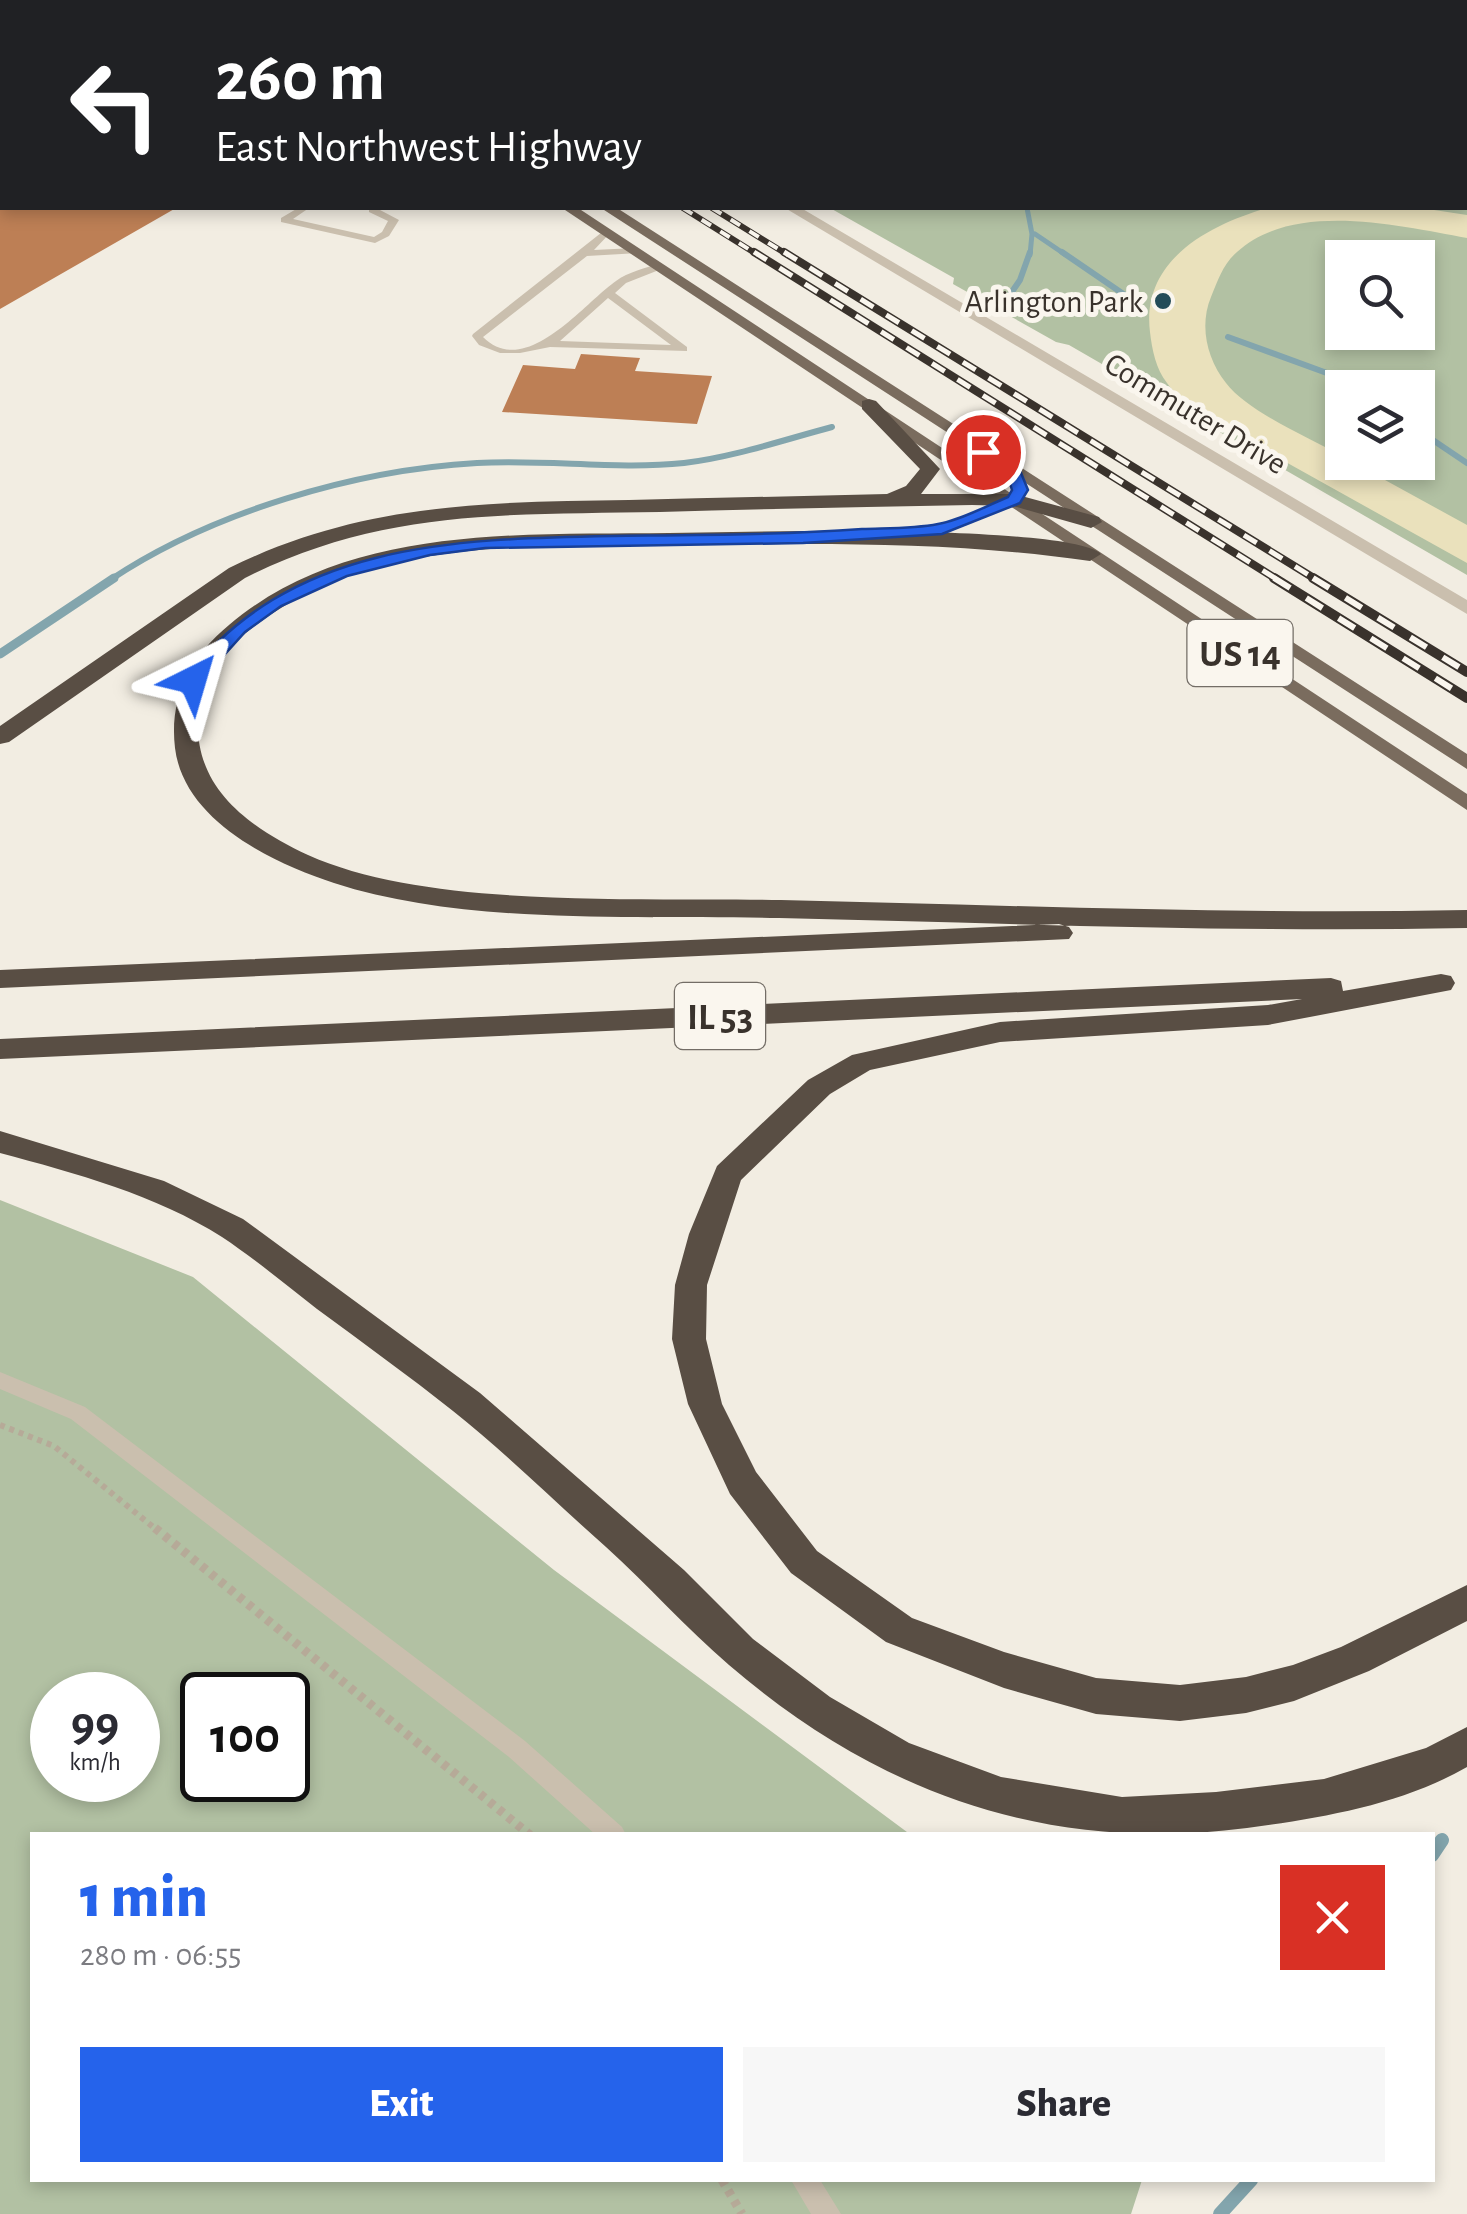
<!DOCTYPE html>
<meta charset="utf-8">
<style>
body{margin:0;font-family:"Alegreya Sans",sans-serif;background:#f7f7f7;color:#2b2b33;height:100vh;display:flex;flex-direction:column;font-size:38px;white-space:nowrap}
*{box-sizing:border-box;margin:0}
p{font-size:32px;color:#7c7c81}
.icon{flex:none;width:55px;height:55px;fill:none;stroke:currentColor;stroke-width:2;stroke-linecap:round;stroke-linejoin:round}
.map{position:relative;flex:1;overflow:hidden}
.drawer{position:absolute;left:30px;top:1832px;width:1405px;height:350px;display:flex;flex-direction:column;background:#fff;border-radius:0px;box-shadow:0 5px 15px #0003}
.drawer>*{flex:none}
.hud{position:absolute;left:0px;top:0px;width:1468px;height:210px;box-shadow:0 5px 15px #0003;background:#202124;color:#fff;overflow:hidden}
.controls{position:absolute;left:1325px;top:240px;display:grid;gap:20px}
.controls a{display:grid;place-items:center;width:110px;height:110px;border-radius:0px;background:#fff;box-shadow:0 5px 15px #0003;font-size:50px}
.speed{position:absolute;left:30px;top:1672px;display:flex;gap:20px;font-size:50px;font-weight:700;text-align:center}
.speed>*{display:grid;place-content:center;width:130px;height:130px;border-radius:50%;background:#fff;box-shadow:0 5px 15px #0003;line-height:1}
.speed small{font-size:25px;font-weight:400}
.speed .limit{border:5px solid #111;border-radius:15px;background:#fff;color:#111}
.pin{position:absolute;display:grid;place-items:center;width:85px;height:85px;color:#fff;margin:-42px;border:5px solid #fff;border-radius:50%;box-shadow:0 2px 10px #0007}
.me{position:absolute;width:110px;margin:-55px;rotate:40deg;stroke-linejoin:round;filter:drop-shadow(0 0 8px #0008)}
.turn{display:flex;align-items:center;gap:35px;height:210px;padding:0 50px;font-size:45px}
.turn .icon{width:130px;height:130px;stroke-width:2.5}
.turn b{display:block;font-size:70px;line-height:85px}
.round{display:grid;place-items:center;flex:none;width:105px;height:105px;border-radius:0px;background:#f7f7f7}
.headline{display:flex;align-items:center;justify-content:space-between;height:170px;padding:0 50px}
h1{font-size:60px;font-weight:800;line-height:75px;color:#2563eb}
.cta{display:flex;gap:20px;margin-top:auto;padding:20px 50px}
.cta a{flex:1;height:115px;border-radius:0px;background:#2563eb;color:#fff;font-size:40px;font-weight:800;line-height:115px;text-align:center}
.cta a+a{background:#f7f7f7;color:#2b2b33}
.map>svg:first-child{display:block}
.green{fill:#b2c1a3;fill-rule:evenodd}
.sand{fill:#eae1bc}
.lines{fill:none;stroke-linecap:round;stroke-linejoin:round}
.stream-far3{stroke:#83a5ad;stroke-width:5}
.stream-far2{stroke:#83a5ad;stroke-width:6}
.stream-far1{stroke:#83a5ad;stroke-width:9}
.stream{stroke:#83a5ad;stroke-width:14}
.building{fill:#bd7f55}
.path-far2{stroke:#b6aa98;stroke-width:4;stroke-dasharray:2.5 2.5;stroke-linecap:butt}
.path-far1{stroke:#b6aa98;stroke-width:6;stroke-dasharray:5 5;stroke-linecap:butt}
.path{stroke:#b6aa98;stroke-width:9;stroke-dasharray:6 6;stroke-linecap:butt}
.lane{fill:#cabfae;fill-rule:evenodd}
.street{fill:#cabfae;fill-rule:evenodd}
.primary{fill:#7a6c5e;fill-rule:evenodd}
.highway{fill:#594e44;fill-rule:evenodd}
.rail-far2-casing{stroke:#39322c;stroke-width:6}
.rail-far1-casing{stroke:#39322c;stroke-width:8}
.rail-casing{stroke:#39322c;stroke-width:10}
.rail-far2{stroke:#faf6ee;stroke-width:4;stroke-dasharray:11;stroke-linecap:butt}
.rail-far1{stroke:#faf6ee;stroke-width:5;stroke-dasharray:15;stroke-linecap:butt}
.rail{stroke:#faf6ee;stroke-width:6;stroke-dasharray:19;stroke-linecap:butt}
.route{fill:#2563eb;stroke:#184099;stroke-width:2.5}
.poi-dot{fill:#244c58;stroke:#faf6ee;stroke-width:4}
.labels{text-anchor:middle;stroke-width:10;stroke-linejoin:round;paint-order:stroke}
.far-poi-label{font-size:32px;fill:#39322c;stroke:#faf6ee;text-anchor:end}
.far-street-label{font-size:32px;fill:#39322c;stroke:#faf6ee}
.shield{fill:#faf6ee;stroke:#736d66;stroke-width:2.5}
.shield-label{font-size:38px;font-weight:bold;fill:#39322c}
</style>
<div class="map">
<svg width="1467" height="2214" viewBox="0 0 1467 2214">
<rect width="100%" height="100%" fill="#f2ede2"/>
<path class="green" d="M441 0H1467V575L1069 345 1056 342 953 284 954 278 830 208H1465V2ZM1342 258H1418V332H1342ZM1342 388H1418V462H1342Z
M0 1200 193 1277 554 1570 911 1835H32V2180H1142L1131 2214H0ZM52 1695H138V1780H52ZM202 1695H288V1780H202Z"/>
<path class="sand" d="M1267 208H1421L1467 215V238C1400 226 1294 200 1237 252 1223 264 1218 280 1211 297 1199 326 1207 359 1226 383 1248 412 1310 438 1342 456V462L1354 463 1467 525V563L1194 411C1186 402 1174 393 1167 383 1156 369 1152 350 1150 332 1141 260 1209 225 1267 208Z"/>
<g class="lines">
<path class="stream-far3" d="M1027 208 1032 234 1030 255
M1035 234 1066 255"/>
<path class="stream-far2" d="M1062 252 1138 304
M1005 302 1020 280 1030 252
M1228 337 1346 380 1357 388
M1418 430 1467 463
M110 580C212 512 355 470 477 463 546 459 616 470 684 463 734 457 783 440 832 427"/>
<path class="stream-far1" d="M0 654 114 578"/>
<path class="stream" d="M1432 1855 1442 1840
M1220 2214 1251 2180"/>
</g>
<path class="building" d="M0 208H176L0 309Z
M581 354 640 358 635 371 712 376 697 424 502 412 523 365 575 369Z"/>
<g class="lines">
<path class="path-far2" d="M1126 0 1143 2"/>
<path class="path-far1" d="M0 1425 54 1446 158 1531"/>
<path class="path" d="M155 1528 530 1835
M722 2180 742 2214"/>
<path class="lane" d="M0 5H2V9H0Z
M1465 9H1467V13H1465Z
M1465 43H1467V47H1465Z
M298 208H309L293 219 374 237 382 232 388 221 369 212V208H380V210L399 220 389 236 375 243 281 222V218Z
M606 229 611 232 594 250 635 248 639 249V253L587 256 483 337C526 380 584 303 616 281 628 272 646 268 660 263L665 266 664 268 626 283 615 293 687 347V351L550 347 520 353H500L479 345 472 336 473 334ZM608 298 671 345 560 341Z
M0 1372 85 1407 525 1741 622 1827 626 1835H596L509 1757 71 1419 0 1389Z
M791 2180H820L841 2214H811Z"/>
<path class="street" d="M418 0H433L435 2H420Z
M785 208H801L1467 600V614Z"/>
<path class="primary" d="M252 0H266L268 2H254Z
M286 0H300L302 2H288Z
M562 208H578L1467 794V810Z
M601 208H617L1467 754V769Z"/>
<path class="highway" d="M869 399 876 401 940 469 921 494H1014L1099 517 1102 522 1091 528 1013 506 972 505C868 507 764 509 660 512 511 515 383 508 245 578L9 742 0 744V726L229 568C361 503 485 502 629 500 715 498 801 496 887 494L906 486 920 469 862 409V401Z
M887 531C924 532 1080 534 1101 554L1090 561C959 542 828 543 695 545 549 548 380 532 256 625 224 649 200 679 198 720 195 790 251 828 308 855 430 910 645 897 781 900 1009 905 1238 915 1467 910V928C1238 933 1008 923 779 918 640 915 466 926 334 883 273 863 184 821 175 748 169 698 190 657 229 625 348 524 523 535 669 533 742 532 814 530 887 531Z
M1059 924 1069 927 1073 933 1069 939 0 988V970Z
M1441 974 1451 976 1455 983 1451 990 1268 1025 1000 1042 870 1070 830 1094 741 1180 707 1285 706 1339 722 1404 756 1472 817 1551 912 1618 1004 1652 1096 1678 1180 1685 1246 1677 1293 1665 1341 1647 1467 1585V1621L1369 1671 1294 1701 1246 1713 1180 1721 1096 1714 1004 1688 886 1642 791 1573 730 1494 688 1404 672 1339 675 1285 689 1234 717 1166 808 1080 852 1055 1000 1022 1268 1005 1302 999 0 1059V1039L1331 978 1341 981 1343 991Z
M0 1131 164 1181 243 1219 480 1393 684 1570 753 1639 830 1697 909 1743 1001 1777 1122 1797 1216 1792 1324 1779 1426 1748 1467 1727V1767C1401 1805 1321 1818 1247 1828 1049 1854 879 1794 729 1665 686 1628 648 1585 606 1547 555 1502 506 1453 453 1411 409 1376 363 1343 317 1309 286 1285 255 1259 222 1237 156 1195 75 1173 0 1153Z"/>
<g class="rail-far2-casing">
<path id="rail-far2" d="M329 0 333 2
M351 0 355 2
M375 0 379 2
M683 208 758 255
M712 208 788 255"/>
</g>
<g class="rail-far1-casing">
<path id="rail-far1" d="M754 252 1278 580
M784 252 1317 580"/>
</g>
<g class="rail-casing">
<path id="rail" d="M1274 578 1467 698
M1313 578 1467 672"/>
</g>
<use href="#rail-far2" class="rail-far2"/>
<use href="#rail-far1" class="rail-far1"/>
<use href="#rail" class="rail"/>
</g>
<path class="route" d="M983 447 1019 468 1028 490 1020 503 942 534 803 543 485 548 430 555 347 576 281 606 245 632 199 683 193 685 184 680C289 542 453 539 612 536 695 535 779 535 862 529 887 528 913 529 938 524 961 520 986 506 1008 497L1012 490 1007 474 976 452Z"/>
<circle class="poi-dot" cx="1163" cy="301" r="10"/>
<g class="labels">
<g class="far-poi-label">
<text x="1143" y="312">Arlington Park</text>
</g>
<g class="far-street-label">
<text transform="translate(1196 413) rotate(31)" y="11">Commuter Drive</text>
</g>
<g class="shield">
<rect x="1187.5" y="620" width="105" height="66" rx="8"/>
<rect x="675" y="983" width="90" height="66" rx="8"/>
</g>
<g class="shield-label">
<text x="1240" y="666">US 14</text>
<text x="720" y="1029">IL 53</text>
</g>
</g>
</svg>
<div class="controls">
<a><svg class="icon" aria-label="search" viewBox="0 0 24 24"><circle cx="10" cy="10" r="6"/><path d="M15 15l6 6"/></svg></a>
<a><svg class="icon" aria-label="layers" viewBox="0 0 24 24"><path d="M12 4l9 5-9 5-9-5zM3 14l9 5 9-5"/></svg></a>
</div>
<div class="speed"><div>99<small>km/h</small></div><div class="limit">100</div></div>
<div class="pin" style="left:983px;top:452px;background:#d93025"><svg class="icon" aria-label="arrive" viewBox="0 0 24 24"><path d="M6 21V4h12l-3 4 3 4H6"/></svg></div>
<svg class="me" style="left:193px;top:680px" viewBox="-20 -20 40 40"><path d="M0-17L14 15 0 8-14 15z" fill="#2563eb" stroke="#fff" stroke-width="4"/></svg>
<div class="hud">
<div class="turn"><svg class="icon" aria-label="left" viewBox="0 0 24 24"><path d="M17 20v-9H6M10 6l-5 5 5 5"/></svg><div><b>260 m</b>East Northwest Highway</div></div>
</div>
<section class="drawer">
<div class="headline"><div><h1>1 min</h1><p>280 m · 06:55</p></div><a class="round" style="background:#d93025;color:#fff"><svg class="icon" aria-label="close" viewBox="0 0 24 24"><path d="M6 6l12 12M18 6L6 18"/></svg></a></div>
<div class="cta"><a>Exit</a><a>Share</a></div>
</section>
</div>
